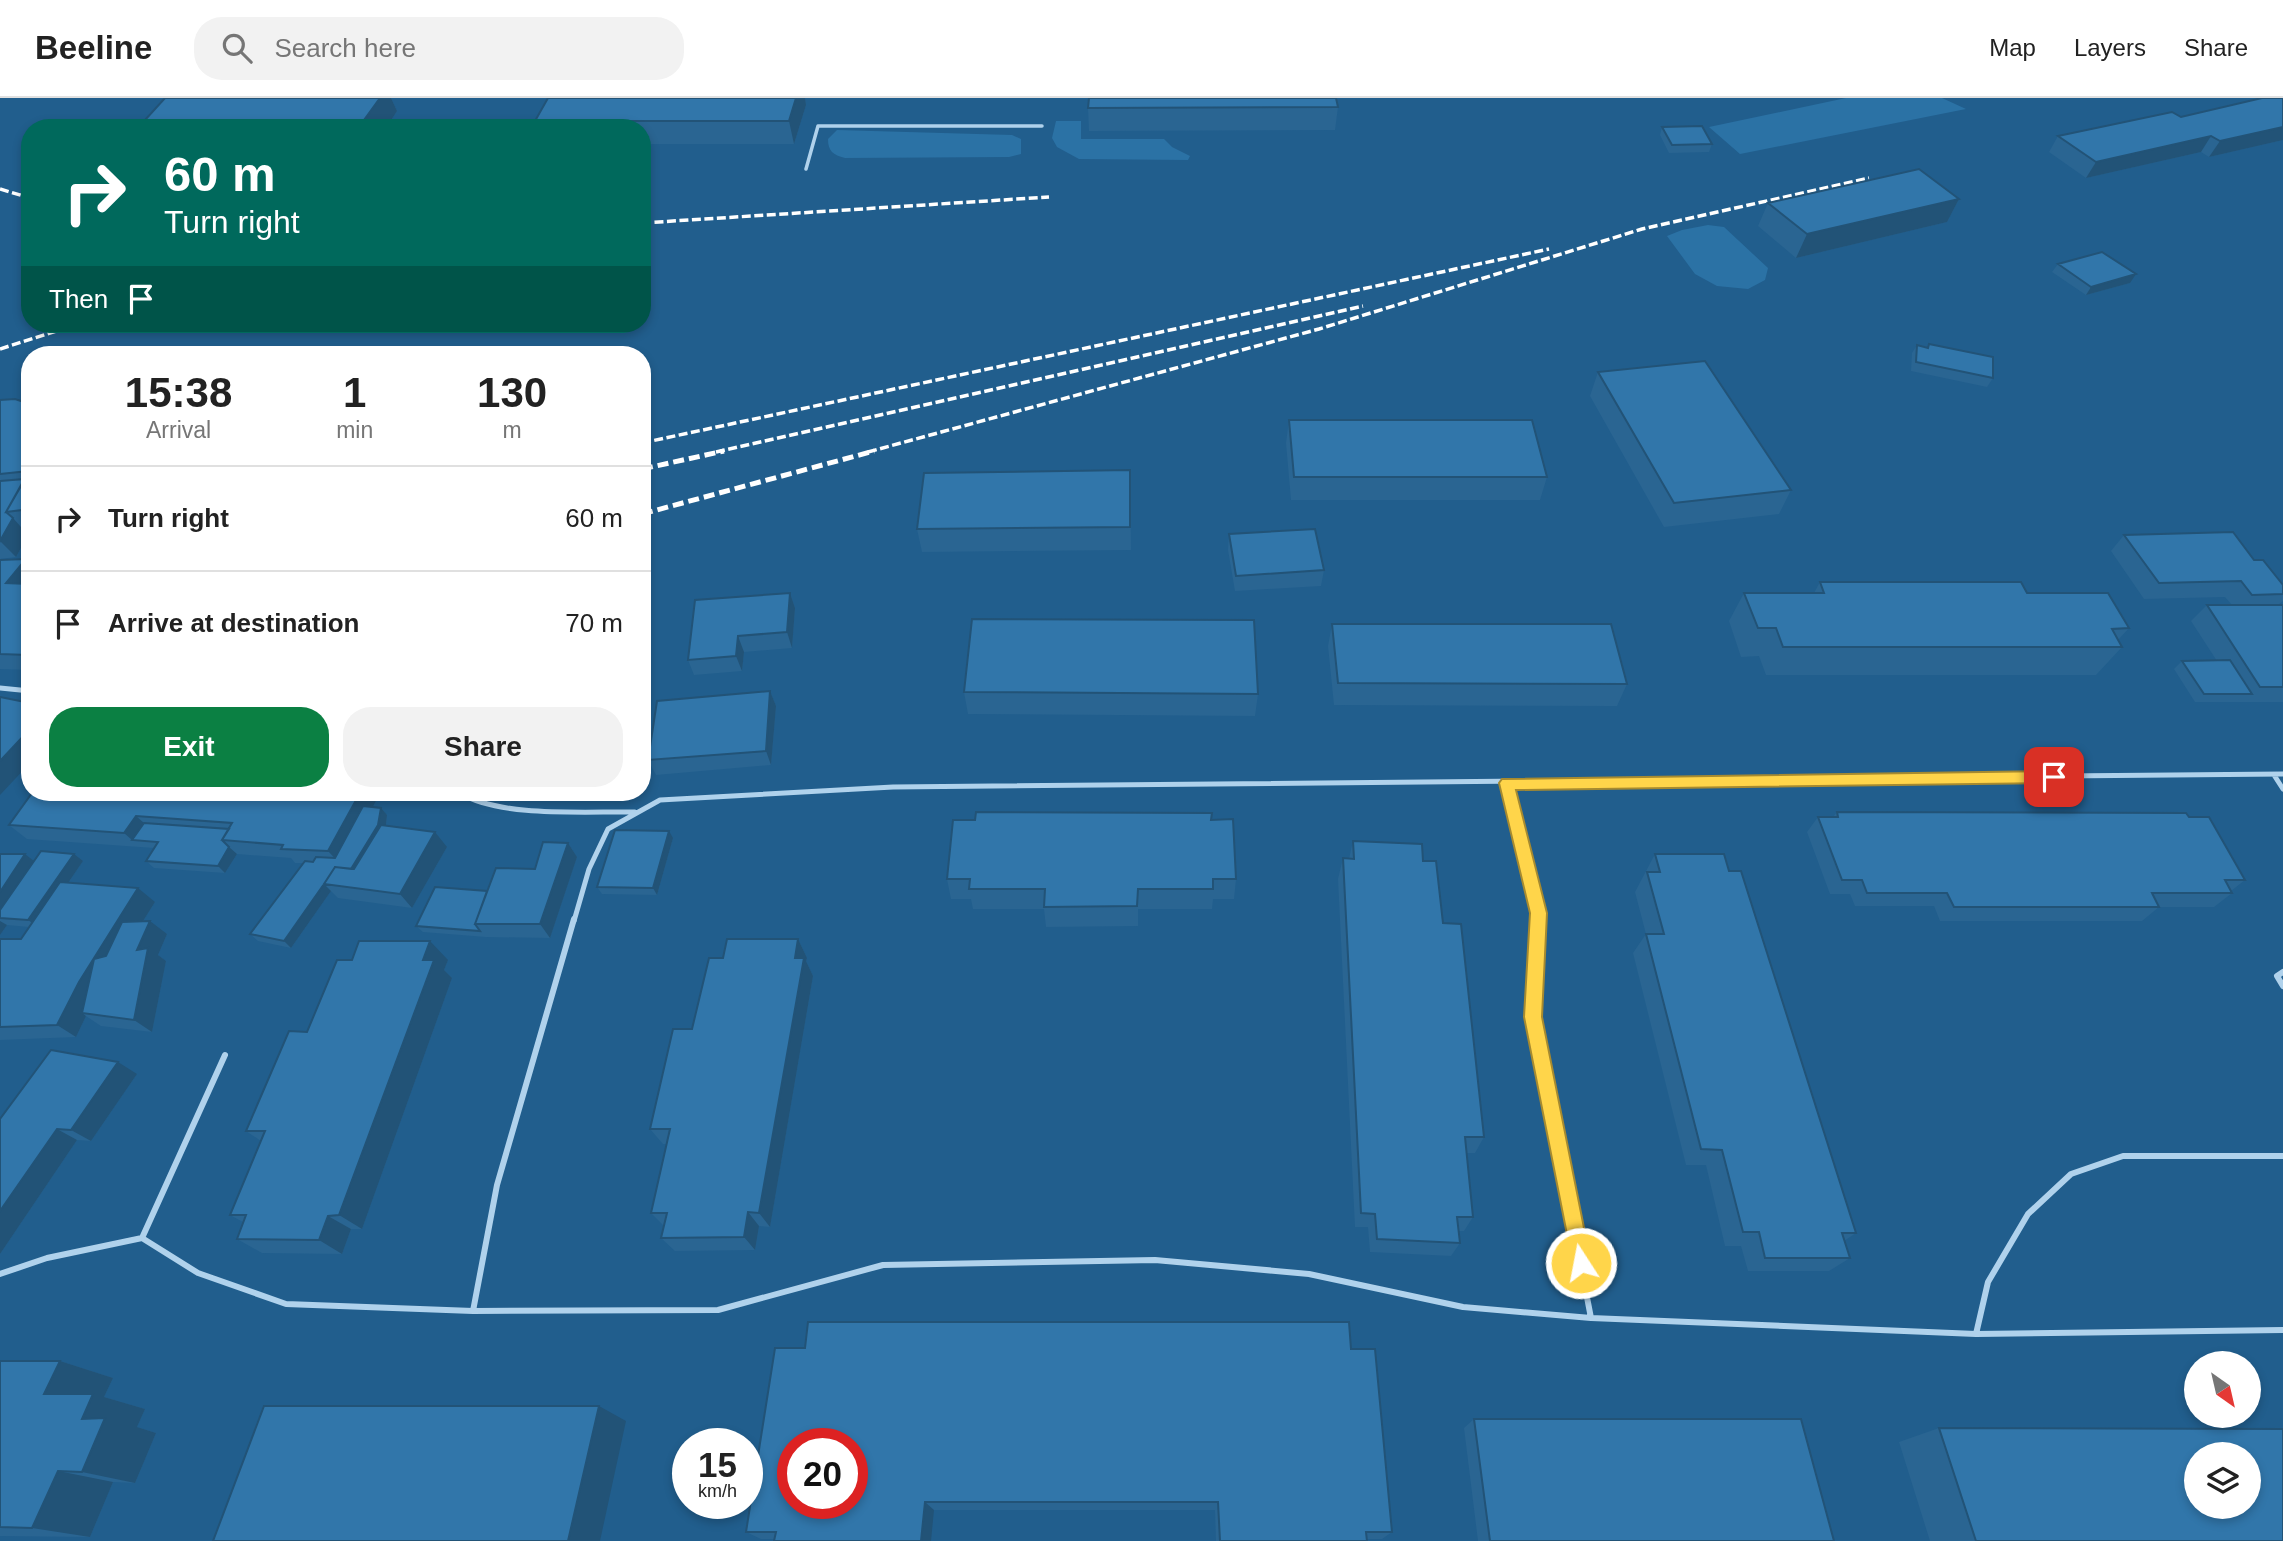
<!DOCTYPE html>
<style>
body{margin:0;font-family:Helvetica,sans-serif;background:#f2f2f2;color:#222;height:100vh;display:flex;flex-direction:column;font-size:26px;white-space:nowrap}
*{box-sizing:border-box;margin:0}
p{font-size:23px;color:#767676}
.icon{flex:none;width:38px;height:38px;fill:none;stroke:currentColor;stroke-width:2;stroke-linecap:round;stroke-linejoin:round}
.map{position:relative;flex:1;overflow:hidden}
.details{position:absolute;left:21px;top:248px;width:630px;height:455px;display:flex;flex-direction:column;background:#fff;border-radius:28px;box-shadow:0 4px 10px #0003}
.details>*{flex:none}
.hud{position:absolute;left:21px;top:21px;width:630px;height:214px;border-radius:28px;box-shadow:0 4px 10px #0003;background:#00695c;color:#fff;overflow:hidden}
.needle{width:46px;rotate:146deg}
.fabs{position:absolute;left:2184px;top:1253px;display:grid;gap:14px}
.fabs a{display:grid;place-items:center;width:77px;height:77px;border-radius:50%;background:#fff;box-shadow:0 4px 10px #0003;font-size:35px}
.speed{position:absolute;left:672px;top:1330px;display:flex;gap:14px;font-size:35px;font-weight:700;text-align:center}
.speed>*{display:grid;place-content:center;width:91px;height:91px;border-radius:50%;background:#fff;box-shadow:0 4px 10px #0003;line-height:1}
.speed small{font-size:18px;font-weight:400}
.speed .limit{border:10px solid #d22;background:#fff;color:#111}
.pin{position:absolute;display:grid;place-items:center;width:60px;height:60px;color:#fff;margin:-30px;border-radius:14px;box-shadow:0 4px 10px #0006}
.me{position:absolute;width:77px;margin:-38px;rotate:349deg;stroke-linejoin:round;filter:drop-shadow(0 0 5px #0008)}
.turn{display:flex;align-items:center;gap:24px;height:147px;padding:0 28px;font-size:32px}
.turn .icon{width:91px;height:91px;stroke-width:2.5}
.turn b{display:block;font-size:49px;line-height:60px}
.then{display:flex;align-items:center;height:66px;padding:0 28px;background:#0003;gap:14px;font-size:26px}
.eta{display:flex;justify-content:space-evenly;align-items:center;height:119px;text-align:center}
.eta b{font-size:42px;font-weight:700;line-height:49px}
.primary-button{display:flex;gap:14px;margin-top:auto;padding:14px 28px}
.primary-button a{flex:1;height:80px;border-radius:28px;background:#0b8043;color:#fff;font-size:28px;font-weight:700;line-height:80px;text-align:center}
.primary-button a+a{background:#f2f2f2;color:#222}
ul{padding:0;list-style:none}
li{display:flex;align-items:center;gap:21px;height:105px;padding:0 28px;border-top:2px solid #e0e0e0}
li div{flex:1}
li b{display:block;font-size:26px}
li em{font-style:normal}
header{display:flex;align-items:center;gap:42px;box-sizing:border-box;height:98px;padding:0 35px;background:#fff;border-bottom:2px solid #e0e0e0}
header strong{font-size:33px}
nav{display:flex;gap:38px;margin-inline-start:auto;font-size:24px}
.search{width:490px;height:63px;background:#f2f2f2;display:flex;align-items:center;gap:18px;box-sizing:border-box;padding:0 24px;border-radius:28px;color:#767676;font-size:26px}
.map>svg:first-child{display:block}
.green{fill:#2b72a5}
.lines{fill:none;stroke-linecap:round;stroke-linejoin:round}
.lane-far2{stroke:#b0d2ec;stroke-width:3.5}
.lane-far1{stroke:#b0d2ec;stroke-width:5}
.lane{stroke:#b0d2ec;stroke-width:6}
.rail-far1{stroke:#fff;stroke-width:3.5;stroke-dasharray:9 3.5;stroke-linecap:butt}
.rail{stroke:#fff;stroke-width:5;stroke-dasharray:11 5;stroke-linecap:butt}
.wall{fill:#2a6592}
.shaded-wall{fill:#225377}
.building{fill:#3176aa;stroke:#225377;stroke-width:2;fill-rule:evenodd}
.route{fill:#ffd54a;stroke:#a68a30;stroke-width:2}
</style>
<header>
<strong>Beeline</strong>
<div class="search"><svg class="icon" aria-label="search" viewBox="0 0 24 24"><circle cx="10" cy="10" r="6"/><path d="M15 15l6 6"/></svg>Search here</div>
<nav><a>Map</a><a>Layers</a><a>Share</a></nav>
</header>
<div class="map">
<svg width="2283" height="1443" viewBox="0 0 2283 1443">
<rect width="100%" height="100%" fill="#215e8d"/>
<path class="green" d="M1846 0H1942L1966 11 1740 56 1709 29Z
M1056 23H1081V41H1164L1172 49 1190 58 1188 62 1079 61 1057 49 1052 40Z
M837 32 1012 37 1021 41V56L1009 59 845 60C833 57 828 53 828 41Z
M1708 127 1724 129 1768 170 1765 182 1748 191 1717 188 1695 176 1667 138 1682 132Z"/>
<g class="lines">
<path class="lane-far2" d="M806 71 818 28H1042"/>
<path class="lane-far1" d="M0 590 30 593
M2274 677 2283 691
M1507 685 1539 815V823
M460 695C501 720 587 713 635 714
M574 823 589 771 608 731 660 702 893 689 2283 676"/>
<path class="lane" d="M1539 821 1533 919 1591 1220
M2283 874 2277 878 2283 888
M142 1140 198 1175 286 1206 473 1213 497 1087 574 821
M0 1176 47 1160 142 1140 225 957
M473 1213 718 1212 883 1167 1155 1162 1309 1176 1463 1209 1591 1220 1976 1236 2283 1232
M1976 1236 1988 1184 2028 1116 2071 1076 2123 1058H2283"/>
<path class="rail-far1" d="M0 91 30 100
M642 125 1049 99
M0 251 78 226
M642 345 1549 151
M716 354 1363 208
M868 354 1319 231 1642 131 1869 80"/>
<path class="rail" d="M642 371 724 353
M642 416 874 353"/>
</g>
<path class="wall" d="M165 0H391L397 13 386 30H150L145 22Z
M548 0H805L806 7 794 46H642V30H537L535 23Z
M2283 0V42L2209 59 2201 54 2086 80 2049 54 2058 38 2181 19Z
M1338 9 1335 32 1089 33 1088 10Z
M1662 29 1712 46 1709 54 1669 55 1660 37Z
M1959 101 1947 124 1796 160 1758 128 1768 105Z
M2058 166 2130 185 2086 197 2052 174Z
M1929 246 1993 280 1987 289 1911 273 1912 255 1917 247 1927 249Z
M1598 274 1791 392 1779 416 1664 429 1590 298Z
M0 302 30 306V437H28L16 459 0 461Z
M1289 322 1547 379 1540 402H1291L1286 345Z
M1130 372 1131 452 922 454 917 431Z
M1229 436 1324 472 1321 488 1235 493 1228 452Z
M2124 437 2254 462 2283 487V503L2278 507H2283V604H2195L2174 571 2182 563H2217L2191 523 2207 507H2232L2225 499 2144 501 2111 453Z
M26 461 30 464V572L0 571V462Z
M1820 484 2027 495 2129 530 2118 542 2122 549 2096 577H1766L1759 558 1741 559 1729 523 1744 495H1814Z
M790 495 795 510 792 550 744 554 742 573 694 577 688 562Z
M1332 526 1627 586 1617 608 1334 607 1328 548Z
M770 593 776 608 771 667 656 677 648 662Z
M964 594 1258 596 1255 618 968 616Z
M32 695 381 710 387 717 386 727 447 749 412 810 338 800 331 793 291 850 258 843 250 836 303 765H295L291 760 237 756 225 775 154 770 146 763 154 750 27 741 9 727Z
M1837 714 2189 719 2245 782 2231 793 2232 795 2214 809H2159L2142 823H1940L1934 808H1855L1850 796H1830L1807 734 1818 719H1833Z
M1211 722 1236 781 1234 801H1213L1212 811H1138V828L1046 829 1044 811H973L971 801H951L947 781Z
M673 740 657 797 602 796 597 789Z
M1353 743 1423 763 1443 825 1484 1039 1475 1055H1467L1473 1119 1464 1133H1459L1460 1145 1451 1158 1370 1154 1368 1129H1355L1338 781 1343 760 1349 761Z
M568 745 577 759 550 840 486 839 423 834 416 828 535 771Z
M0 756 34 763H83L68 785 155 804 143 823 167 836 158 857 166 863 152 934 101 928 86 918 76 939 0 942V841H21L29 829 7 827 0 837Z
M1655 756 1856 1135 1844 1143 1850 1160 1829 1173H1748L1741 1148H1725L1706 1067H1686L1633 855 1646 836 1635 794Z
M798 841 807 860 806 863 813 878 770 1129 759 1128 755 1152 675 1153 661 1140 664 1128 651 1115 666 1046H663L650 1031 723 860Z
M448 862 444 872 452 880 362 1131H351L342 1156 262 1155 237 1141 243 1124 230 1117 261 1043 246 1033 307 934Z
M137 976 91 1043 77 1042 0 1156V1021Z
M1351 1251 1392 1434 1382 1441H1367V1443H1216L1215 1412H934L775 1441H761L746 1434Z
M0 1263H60L113 1280 104 1299 145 1311 137 1329 156 1335 135 1385 113 1384 90 1439 0 1438Z
M1474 1321 1834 1443H1478L1464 1330Z
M1939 1330 2283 1443H1930L1899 1344Z"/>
<path class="shaded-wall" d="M380 0H391L397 13 386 30H368L364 22Z
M796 0H805L806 7 794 46 789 23Z
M2283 29V42L2209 59 2220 43Z
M2211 38 2201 54 2086 80 2096 64Z
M1959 101 1947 124 1796 160 1807 136Z
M2136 176 2130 185 2086 197 2091 189Z
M13 420 28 437 16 459 0 443Z
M26 461 30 464V492L6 485Z
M790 495 795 510 792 550 787 534Z
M738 538 744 554 742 573 736 558Z
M770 593 776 608 771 667 766 653Z
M30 631V665L0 697V663Z
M360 695H380L342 768 328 753Z
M381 710 387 717 385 735 358 778 351 771Z
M136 718 152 732 132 742 124 735Z
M669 733 673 740 657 797 653 790Z
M435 734 447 749 412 810 400 796Z
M568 745 577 759 550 840 540 826Z
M229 749 237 756 225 775 218 768Z
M25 756 44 771 0 820V794Z
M74 756 83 763 38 829 28 822Z
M324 786 331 793 291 850 284 843Z
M138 790 155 804 97 896 82 915 86 918 76 939 57 927 79 884Z
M0 823 7 827 0 837Z
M150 823 167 836 158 857 166 863 152 934 134 922 137 852Z
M798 841 807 860 806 863 813 878 770 1129 759 1115Z
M430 843 448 862 444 872 452 880 362 1131 339 1117 423 862Z
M118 964 137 976 91 1043 71 1032Z
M57 1031 77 1042 0 1156V1113Z
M748 1114 759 1128 755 1152 744 1139Z
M328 1118 351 1131 342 1156 319 1142Z
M60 1263 113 1280 104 1299 145 1311 137 1329 156 1335 135 1385 82 1374 44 1296Z
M599 1308 626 1323 600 1443H568Z
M58 1373 113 1384 90 1439 32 1430Z
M925 1404 934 1412 931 1443H921Z"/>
<path class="building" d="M165 0H380L364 22H145Z
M548 0H796L789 23H535Z
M1089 0H1336L1338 9 1088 10Z
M2262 0H2283V29L2220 43 2211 38 2096 64 2058 38 2172 14 2181 19Z
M1702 28 1712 46 1672 47 1662 29Z
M1919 71 1959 101 1807 136 1768 105Z
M2102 154 2136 176 2091 189 2058 166Z
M1929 246 1993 259V280L1916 264 1917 247 1928 250Z
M1705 263 1791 392 1674 405 1598 274Z
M15 301 30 306V411L6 414 29 373 0 376V302Z
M1289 322H1532L1547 379H1294Z
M1130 372V429L917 431 924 375Z
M25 381 6 414 13 420 0 443V383Z
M1315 431 1324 472 1236 478 1229 436Z
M2233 434 2254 462H2263L2283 487V496L2252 497 2241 483 2159 485 2124 437Z
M26 461 6 485 30 486V555L28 557 0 556V462Z
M30 474V486L21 485Z
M1820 484H2021L2027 495H2108L2129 530 2112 531 2122 549H1783L1776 530H1758L1744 495H1824Z
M790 495 787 534 738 538 736 558 688 562 695 502Z
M2207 507H2283V589H2260Z
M972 521 1254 522 1258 596 964 594Z
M1332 526H1611L1627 586 1338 585Z
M2230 562 2252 596H2204L2182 563Z
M770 593 766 653 648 662 657 603Z
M0 599 30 605V631L0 663Z
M32 695H360L328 753 281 751 283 747 222 742 232 725 136 718 124 735 9 727Z
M363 708 381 710 378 727 351 771 335 769 324 786 284 843 250 836 305 763 313 764 316 759 335 760Z
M976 714 1212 715 1211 722 1233 721 1236 781H1213V791H1138L1137 808 1044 809 1045 791H969L970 781H947L953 722H975Z
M1837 714 2186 715 2189 719H2209L2245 782H2225L2232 795H2152L2159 809H1954L1947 795H1867L1862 782H1842L1818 719H1838Z
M144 725 229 731 222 742 229 749 218 768 146 763 158 744 132 742Z
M381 727 435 734 400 796 324 786 335 769 354 771Z
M615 732 669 733 653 790 597 789Z
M1353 743 1422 746 1423 763H1436L1443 825 1461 826 1484 1039H1465L1473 1119H1457L1460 1145 1377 1141 1375 1116 1361 1115 1343 760 1354 761Z
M543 744 568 745 540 826H475L496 770 535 771Z
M41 753 74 756 28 822 0 820V812Z
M0 756H25L0 794Z
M1655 756H1724L1729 773H1741L1856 1135H1842L1850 1160H1765L1759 1134H1743L1722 1052 1701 1051 1646 836H1664L1647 774H1660Z
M60 784 138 790 79 884 57 927 0 929V841H21Z
M435 789 487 793 475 826 480 833 416 828Z
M150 823 137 852 148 850 134 922 82 915 94 861 106 858 122 824Z
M727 841H798L795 860H804L759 1115 748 1114 744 1139 661 1140 667 1115H651L670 1031H650L673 931H692L709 860H723Z
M359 843H430L423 862H434L339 1117 328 1118 319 1142 237 1141 246 1117H230L265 1033H246L289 933 307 934 337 862H352Z
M51 952 118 964 71 1032 57 1031 0 1113V1021Z
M808 1224H1349L1351 1251H1375L1392 1434H1366L1367 1443H1220L1218 1404H925L921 1443H774L776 1434H746L775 1250H805ZM793 1346H852V1405H793Z
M0 1263H60L44 1296H93L82 1321 105 1320 82 1374 58 1373 32 1430 0 1429Z
M264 1308H599L568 1443H213Z
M1474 1321H1801L1834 1443H1490Z
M1939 1330 2283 1331V1443H1976ZM2196 1356H2249V1409H2196Z"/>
<path class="route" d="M2054 673 2062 679 2054 685 1516 692 1547 815 1542 919 1591 1165 1588 1172 1581 1175 1574 1172 1524 919 1530 815 1499 685 1502 681Z"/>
</svg>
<div class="fabs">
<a><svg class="needle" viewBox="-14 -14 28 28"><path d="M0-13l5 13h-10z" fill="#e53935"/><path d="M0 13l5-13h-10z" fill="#767676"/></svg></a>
<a><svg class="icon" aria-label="layers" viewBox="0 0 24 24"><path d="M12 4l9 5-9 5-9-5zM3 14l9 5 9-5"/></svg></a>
</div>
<div class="speed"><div>15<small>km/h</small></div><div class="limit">20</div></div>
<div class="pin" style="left:2054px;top:679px;background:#d93025"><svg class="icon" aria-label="arrive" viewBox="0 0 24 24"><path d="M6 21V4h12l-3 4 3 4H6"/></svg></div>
<svg class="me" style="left:1581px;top:1165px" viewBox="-20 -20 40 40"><circle r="17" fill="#ffd54a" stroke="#fff" stroke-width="3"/><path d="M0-11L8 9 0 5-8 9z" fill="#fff"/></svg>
<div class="hud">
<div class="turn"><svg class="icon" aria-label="right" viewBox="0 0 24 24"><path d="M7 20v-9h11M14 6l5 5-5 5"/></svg><div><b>60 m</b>Turn right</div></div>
<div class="then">Then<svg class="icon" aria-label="arrive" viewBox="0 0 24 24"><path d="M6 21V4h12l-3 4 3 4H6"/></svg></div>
</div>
<section class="details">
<div class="eta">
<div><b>15:38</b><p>Arrival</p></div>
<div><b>1</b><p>min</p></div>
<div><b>130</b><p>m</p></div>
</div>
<ul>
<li><svg class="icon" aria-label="right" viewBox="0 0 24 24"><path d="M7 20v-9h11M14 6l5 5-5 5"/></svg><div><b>Turn right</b></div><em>60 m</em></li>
<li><svg class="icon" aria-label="arrive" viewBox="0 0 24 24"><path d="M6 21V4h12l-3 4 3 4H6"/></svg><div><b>Arrive at destination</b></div><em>70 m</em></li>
</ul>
<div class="primary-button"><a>Exit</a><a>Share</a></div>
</section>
</div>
